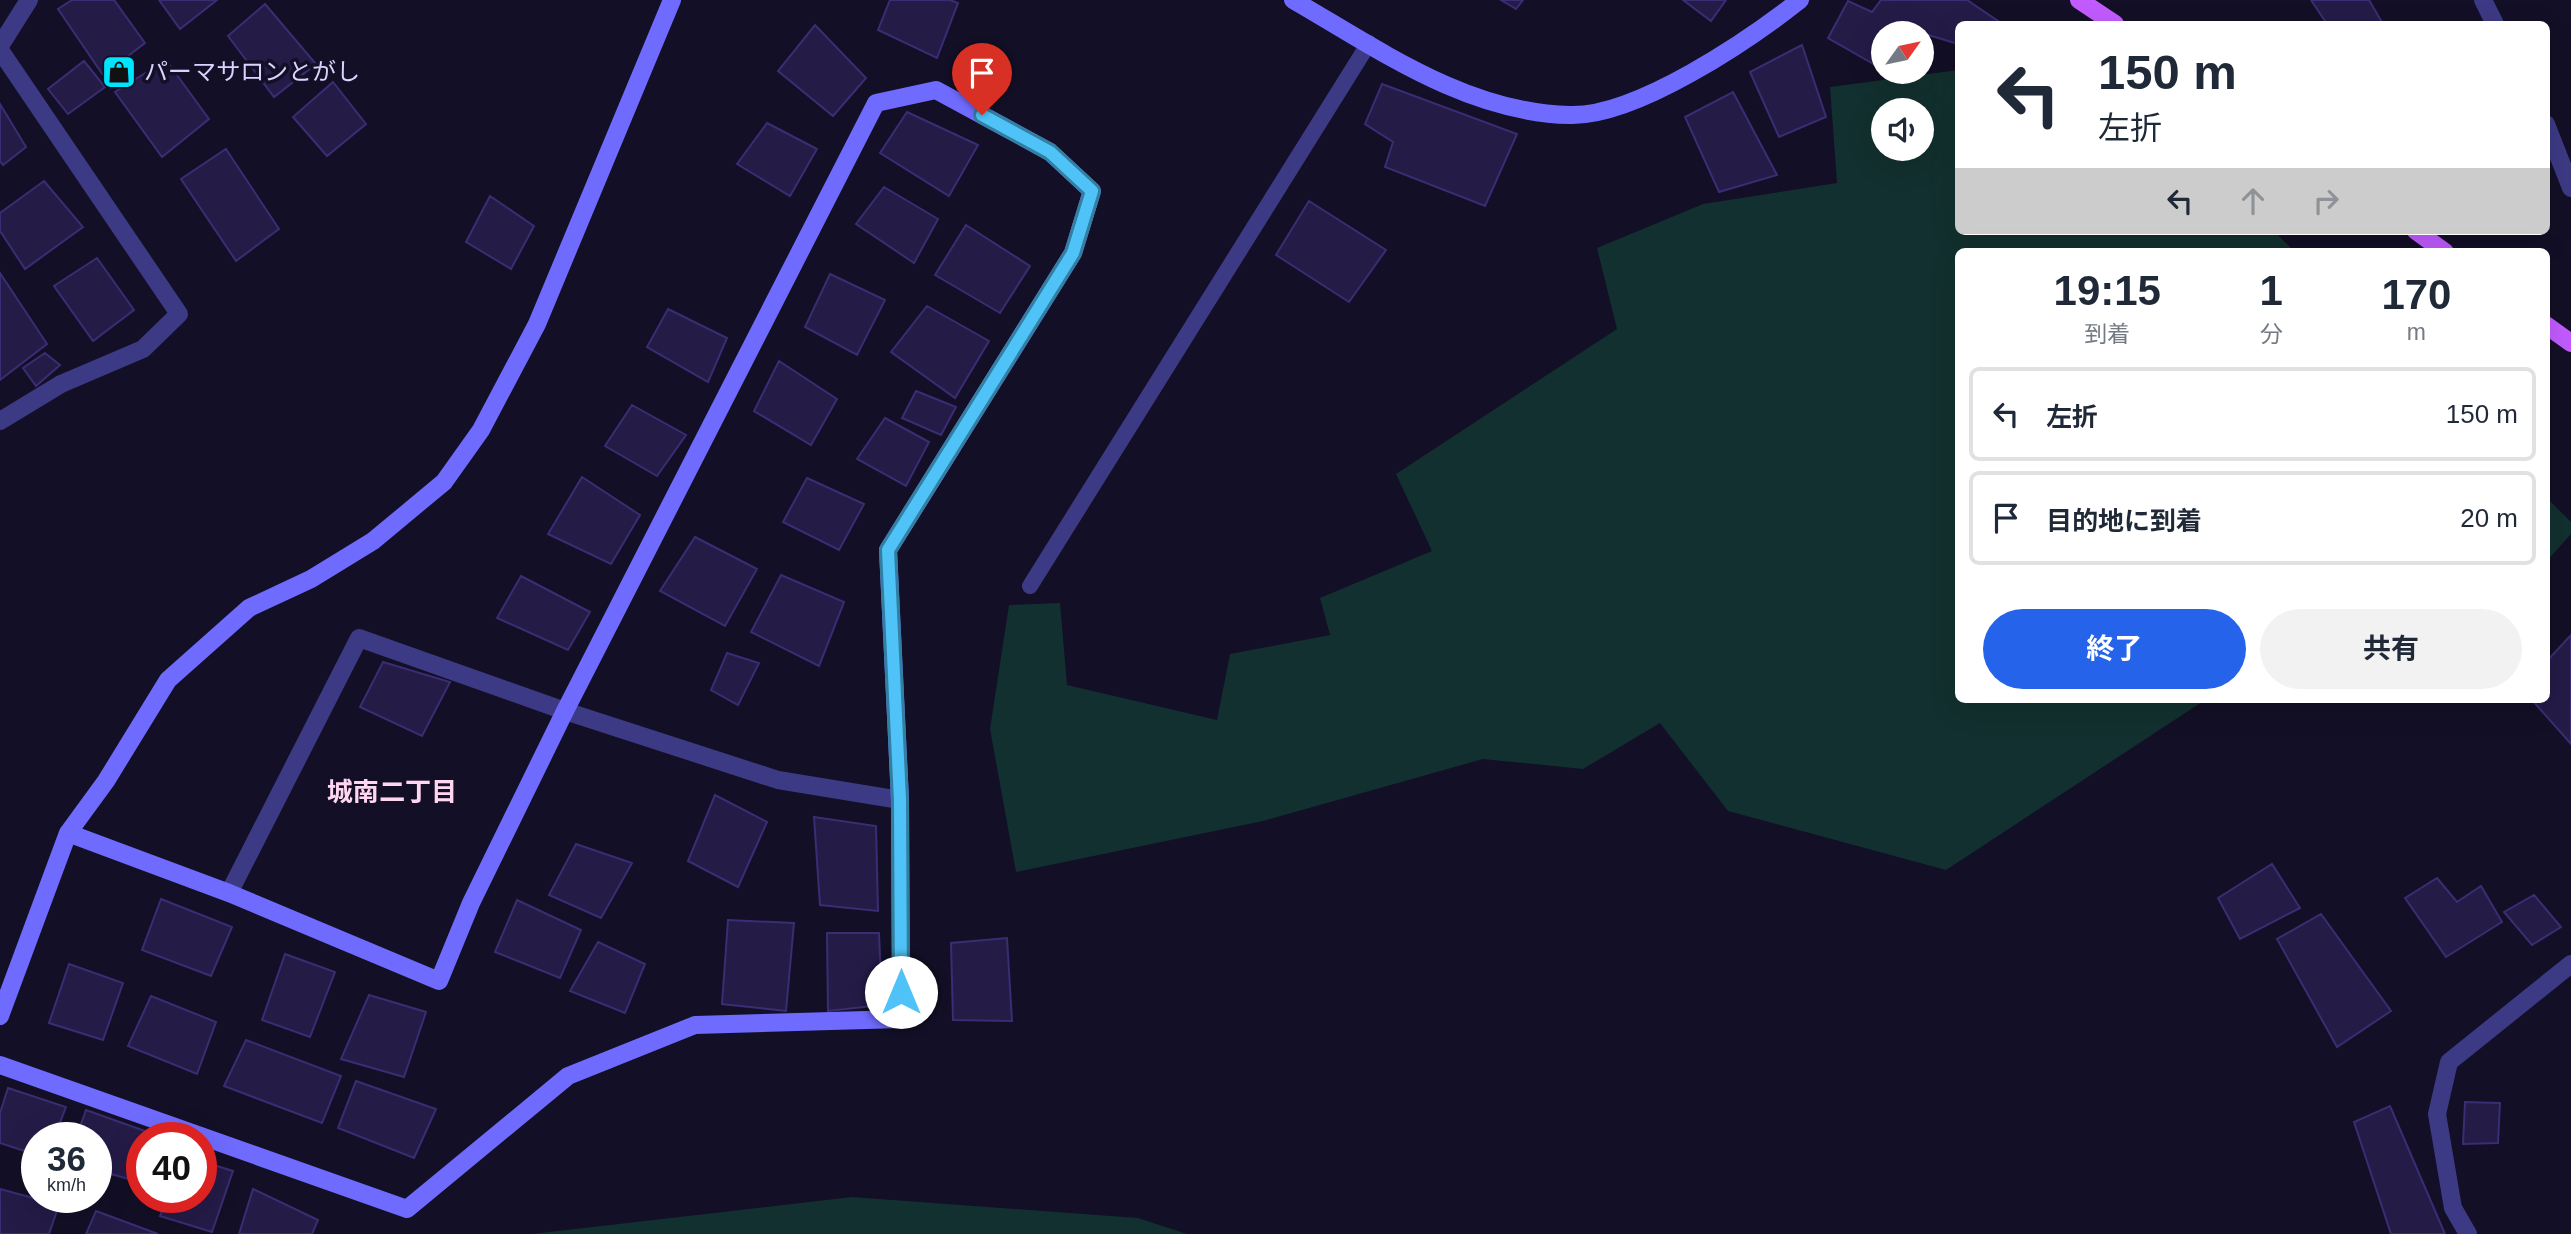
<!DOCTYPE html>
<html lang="ja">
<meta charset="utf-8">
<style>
body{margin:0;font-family:Arial,"Noto Sans JP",sans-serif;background:#f2f2f3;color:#1f2937;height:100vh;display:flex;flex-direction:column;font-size:26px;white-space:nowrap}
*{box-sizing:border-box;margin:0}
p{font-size:23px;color:#747a83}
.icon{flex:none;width:38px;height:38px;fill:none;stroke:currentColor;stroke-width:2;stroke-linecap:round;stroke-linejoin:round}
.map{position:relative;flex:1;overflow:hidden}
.sheet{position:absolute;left:1955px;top:248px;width:595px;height:455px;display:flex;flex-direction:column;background:#fff;border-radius:10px;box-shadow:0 7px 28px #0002}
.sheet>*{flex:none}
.guide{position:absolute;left:1955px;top:21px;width:595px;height:214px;border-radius:10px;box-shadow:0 7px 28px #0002;background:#fff;color:#1f2937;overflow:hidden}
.needle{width:46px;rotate:57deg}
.tools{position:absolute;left:1871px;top:21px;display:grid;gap:14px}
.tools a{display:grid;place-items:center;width:63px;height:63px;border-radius:50%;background:#fff;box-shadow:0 7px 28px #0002;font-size:35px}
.speed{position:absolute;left:21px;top:1122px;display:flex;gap:14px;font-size:35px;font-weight:700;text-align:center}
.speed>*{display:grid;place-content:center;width:91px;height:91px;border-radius:50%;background:#fff;box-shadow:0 7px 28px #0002;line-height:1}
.speed small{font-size:18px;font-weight:400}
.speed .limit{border:10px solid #d22;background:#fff;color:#111}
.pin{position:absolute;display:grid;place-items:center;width:60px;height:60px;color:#fff;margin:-72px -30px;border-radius:50% 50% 50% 0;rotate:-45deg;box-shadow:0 0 7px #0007}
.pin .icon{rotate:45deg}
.me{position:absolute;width:77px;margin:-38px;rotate:0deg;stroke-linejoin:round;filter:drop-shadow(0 0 5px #0008)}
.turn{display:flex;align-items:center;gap:24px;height:147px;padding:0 28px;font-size:32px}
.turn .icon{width:91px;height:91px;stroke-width:2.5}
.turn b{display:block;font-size:49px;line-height:60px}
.lanes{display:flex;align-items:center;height:66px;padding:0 28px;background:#0003;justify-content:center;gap:35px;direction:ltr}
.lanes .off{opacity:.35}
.eta{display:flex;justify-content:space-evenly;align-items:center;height:119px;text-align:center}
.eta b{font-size:42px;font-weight:700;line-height:49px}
.cta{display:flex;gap:14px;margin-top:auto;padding:14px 28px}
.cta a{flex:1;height:80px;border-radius:42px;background:#2563eb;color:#fff;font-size:28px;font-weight:700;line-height:80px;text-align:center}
.cta a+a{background:#f2f2f3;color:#1f2937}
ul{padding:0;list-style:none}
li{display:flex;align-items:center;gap:21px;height:94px;margin:0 14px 10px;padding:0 14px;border:4px solid #e0e1e3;border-radius:10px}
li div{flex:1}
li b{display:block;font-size:26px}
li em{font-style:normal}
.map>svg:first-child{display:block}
.green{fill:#12302f;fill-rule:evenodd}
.building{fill:#241b47;stroke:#3b2d73;stroke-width:2}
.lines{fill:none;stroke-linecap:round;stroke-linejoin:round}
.lane{stroke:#3d3a85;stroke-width:16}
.street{stroke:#3d3a85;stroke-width:18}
.secondary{stroke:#6f6bff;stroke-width:18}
.primary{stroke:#c25bff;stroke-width:18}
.route-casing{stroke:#337fa1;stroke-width:18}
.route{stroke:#4fc3f7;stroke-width:12}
.labels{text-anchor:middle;stroke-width:7;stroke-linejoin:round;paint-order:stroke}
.poi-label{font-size:24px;fill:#d9d4ff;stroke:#130f26;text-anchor:start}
.neighbourhood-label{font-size:26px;font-weight:bold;fill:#ffd6f0;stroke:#130f26}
</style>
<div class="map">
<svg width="2571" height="1234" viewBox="0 0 2571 1234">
<rect width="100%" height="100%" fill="#130f26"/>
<path class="green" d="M1958 70V231H2274L2295 252H1958V700H2205L1946 870 1728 811 1660 723 1583 769 1483 759 1263 821 1016 872 990 729 1009 605 1060 603 1067 685 1217 720 1230 654 1330 635 1320 598 1432 551 1396 474 1617 329 1597 248 1703 204 1837 183 1830 87ZM1883 110H1922V149H1883Z
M2546 497 2571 522V534L2546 562Z
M852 1197 1138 1218 1187 1234H532Z"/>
<path class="building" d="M72 0H114L145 43 103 75 58 9Z
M159 0H217L180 29Z
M890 0H950L958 3 937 58 878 30Z
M1501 0H1523L1516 9Z
M1683 0H1726L1711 21Z
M1881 0H1967L1998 21 1995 24H1958V44L1908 29 1904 33H1883V59L1877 66 1828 38 1848 1 1872 12Z
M2311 0H2369L2383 24H2327Z
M265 4 316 64 274 97 228 36Z
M815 25 866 78 833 116 778 71Z
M1802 45 1826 117 1779 137 1750 72Z
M166 60 209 119 162 157 115 92Z
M84 61 105 87 68 114 48 89Z
M333 82 366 124 327 156 293 117Z
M1382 84 1517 134 1485 206 1385 167 1393 142 1365 124Z
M1733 92 1777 175 1719 192 1685 117Z
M0 104 26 147 3 165 0 161Z
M907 112 978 145 949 196 880 153Z
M767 123 817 149 790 196 737 164Z
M226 149 279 229 236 261 181 179Z
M44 181 83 227 25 269 0 231V213Z
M884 187 938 219 914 263 856 224Z
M490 196 534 226 511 269 466 242Z
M1309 201 1386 250 1349 302 1276 255Z
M966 225 1030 266 1000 313 935 275Z
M97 258 134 310 93 341 54 286Z
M0 273 47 344 0 380Z
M830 274 885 300 857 355 805 327Z
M927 306 989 341 955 398 891 352Z
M668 309 727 338 708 382 647 347Z
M45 353 60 365 36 386 23 368Z
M779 361 837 399 811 445 754 411Z
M916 391 956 407 941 435 902 418Z
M632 405 686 435 657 476 605 446Z
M885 418 929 442 906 486 857 459Z
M582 477 640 515 611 564 548 534Z
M807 478 864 504 839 550 783 522Z
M695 537 757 569 725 626 660 591Z
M781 575 844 602 819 666 751 632Z
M521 576 590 612 568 650 497 618Z
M2571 635V744L2532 700H2546V662Z
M727 653 759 663 738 705 711 690Z
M383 662 450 682 422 736 360 707Z
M715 795 767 822 738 887 688 861Z
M814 817 876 826 878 911 820 905Z
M576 844 632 863 601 918 549 895Z
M2272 864 2300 908 2240 939 2218 898Z
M2437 878 2457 902 2481 886 2502 922 2446 957 2405 898Z
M2534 895 2561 927 2532 945 2504 912Z
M161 899 232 927 211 976 142 950Z
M517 900 581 930 560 978 495 952Z
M2321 914 2391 1011 2337 1047 2277 939Z
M728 920 794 923 786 1011 722 1004Z
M827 933H879L882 1005 828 1011Z
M1007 938 1012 1021 953 1020 951 943Z
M598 942 645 964 625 1013 570 991Z
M285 954 335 972 310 1037 262 1020Z
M69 964 123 983 103 1040 49 1023Z
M369 995 426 1012 404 1077 341 1059Z
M151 996 216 1022 197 1074 128 1046Z
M246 1040 341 1076 322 1123 224 1086Z
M356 1081 436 1109 414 1158 338 1128Z
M8 1088 66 1107 54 1138H37V1155L0 1143V1113Z
M2465 1102 2500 1103 2498 1143 2463 1144Z
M2390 1106 2445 1234H2391L2354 1122Z
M86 1110 148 1132 145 1138H142V1147L129 1179 96 1170V1138H76Z
M201 1161 233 1171 212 1232 160 1216 167 1197H201Z
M0 1189 59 1205 49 1234H0Z
M253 1189 318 1220 312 1234H239Z
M96 1211 158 1234H86Z"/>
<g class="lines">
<path class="lane" d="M1030 586 1369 43"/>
<path class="street" d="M2483 0 2495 24
M0 46 29 0
M0 50 179 314 143 349 61 384 0 421
M2546 124 2571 188
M229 893 359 638 565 711 778 780 900 800
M2468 1234 2453 1208 2437 1114 2449 1062 2571 964"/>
<path class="secondary" d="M1293 0C1378 49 1467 113 1570 115 1636 117 1749 40 1800 0
M0 1016 68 833 106 781 168 680 249 608 311 579 373 541 444 482 481 430 537 324 672 0
M0 1065 407 1209 568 1076 695 1025 901 1019 900 800 888 550 1073 253 1092 191 1050 152 936 90 876 103 565 711 471 903 439 981 229 893 68 833"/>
<path class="primary" d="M2079 0 2115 24
M2416 231 2445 252
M2546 325 2571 343"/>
</g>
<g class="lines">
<g class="route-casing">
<path id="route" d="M901 992 900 800 888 550 1073 253 1092 191 1050 152 982 115"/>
</g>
<use href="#route" class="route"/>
</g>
<defs>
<g id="shop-square" transform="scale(1.75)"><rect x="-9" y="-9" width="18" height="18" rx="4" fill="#00e5ff" stroke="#130f26"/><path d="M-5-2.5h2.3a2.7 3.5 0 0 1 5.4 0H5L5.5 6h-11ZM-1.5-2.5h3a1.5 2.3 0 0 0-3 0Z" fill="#111"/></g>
</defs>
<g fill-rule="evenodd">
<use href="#shop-square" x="119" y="72"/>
</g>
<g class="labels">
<g class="poi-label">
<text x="144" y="80">パーマサロンとがし</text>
</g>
<g class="neighbourhood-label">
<text x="392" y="801">城南二丁目</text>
</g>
</g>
</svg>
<div class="tools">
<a><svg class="needle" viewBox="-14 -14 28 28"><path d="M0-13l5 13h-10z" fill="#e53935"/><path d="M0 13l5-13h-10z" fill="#747a83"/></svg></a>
<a><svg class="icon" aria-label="sound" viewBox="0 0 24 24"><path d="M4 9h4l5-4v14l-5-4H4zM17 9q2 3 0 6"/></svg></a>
</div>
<div class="speed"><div>36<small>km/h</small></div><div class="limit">40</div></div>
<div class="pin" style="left:982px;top:115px;background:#d93025"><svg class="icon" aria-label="arrive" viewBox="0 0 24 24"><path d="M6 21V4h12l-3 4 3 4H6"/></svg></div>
<svg class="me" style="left:901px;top:992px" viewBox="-20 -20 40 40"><circle r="19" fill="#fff"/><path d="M0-13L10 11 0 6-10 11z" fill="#4fc3f7"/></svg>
<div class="guide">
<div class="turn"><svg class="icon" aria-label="left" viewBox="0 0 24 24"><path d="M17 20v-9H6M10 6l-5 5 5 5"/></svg><div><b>150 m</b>左折</div></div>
<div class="lanes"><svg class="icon" aria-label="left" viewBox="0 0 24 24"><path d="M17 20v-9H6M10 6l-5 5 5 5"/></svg><svg class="icon off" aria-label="ahead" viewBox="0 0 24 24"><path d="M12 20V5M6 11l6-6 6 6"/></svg><svg class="icon off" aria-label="right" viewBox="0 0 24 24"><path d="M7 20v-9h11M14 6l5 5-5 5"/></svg></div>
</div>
<section class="sheet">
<div class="eta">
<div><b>19:15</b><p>到着</p></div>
<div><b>1</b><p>分</p></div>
<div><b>170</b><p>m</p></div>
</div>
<ul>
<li><svg class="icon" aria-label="left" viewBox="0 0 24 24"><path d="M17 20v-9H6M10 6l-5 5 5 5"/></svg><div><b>左折</b></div><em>150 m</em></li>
<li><svg class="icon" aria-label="arrive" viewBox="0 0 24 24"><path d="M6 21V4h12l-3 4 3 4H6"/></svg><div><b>目的地に到着</b></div><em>20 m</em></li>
</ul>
<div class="cta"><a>終了</a><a>共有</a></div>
</section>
</div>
